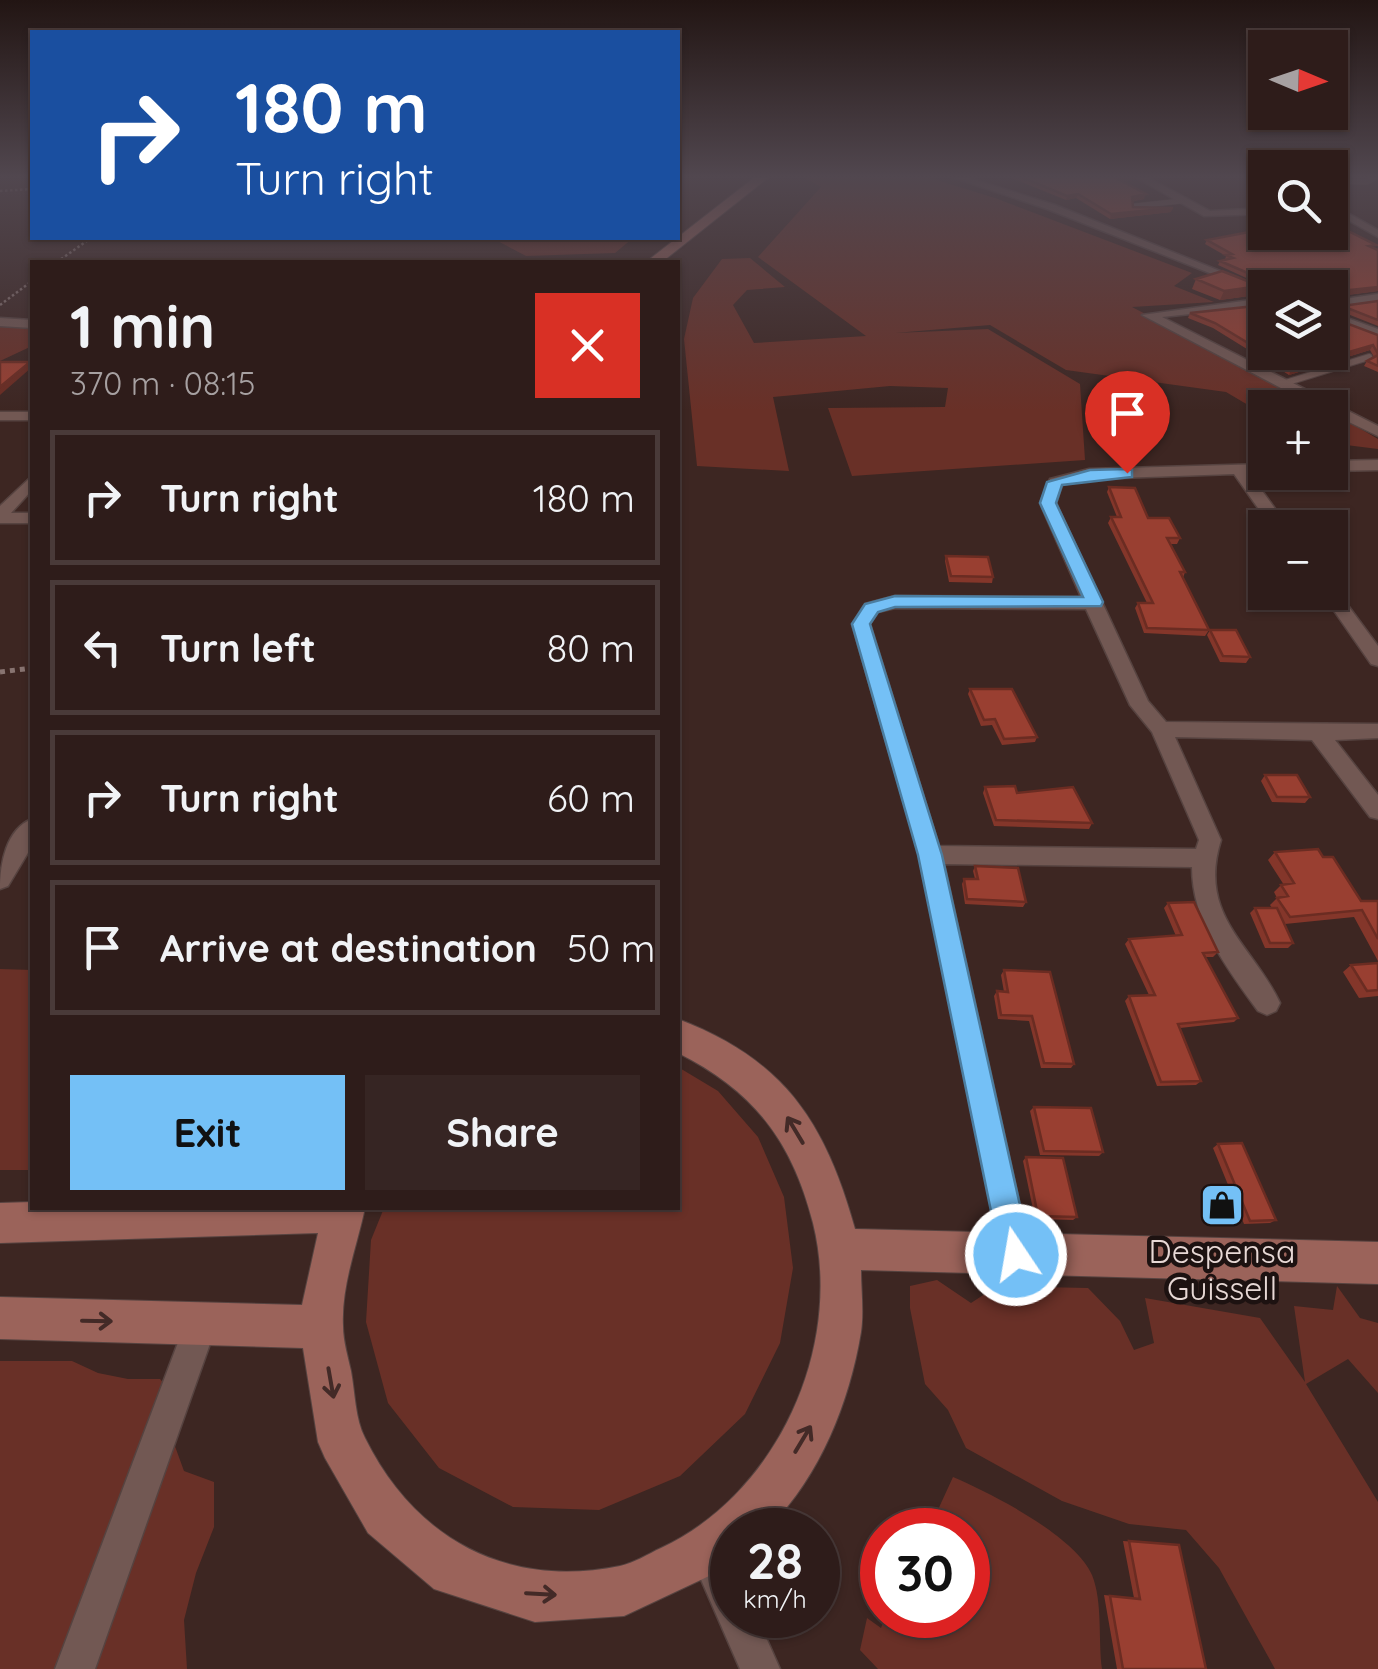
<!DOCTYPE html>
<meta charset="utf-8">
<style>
body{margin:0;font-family:Quicksand,sans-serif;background:#362523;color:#f1f3f6;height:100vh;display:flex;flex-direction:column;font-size:38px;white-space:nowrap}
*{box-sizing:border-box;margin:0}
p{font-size:32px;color:#a7a1a2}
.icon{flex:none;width:55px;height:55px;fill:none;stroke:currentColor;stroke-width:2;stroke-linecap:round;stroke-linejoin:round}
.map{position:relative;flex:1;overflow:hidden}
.drawer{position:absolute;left:30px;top:260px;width:650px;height:950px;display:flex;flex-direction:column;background:#2e1c1a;border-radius:0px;box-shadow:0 2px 8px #0004,0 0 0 2px #493a39}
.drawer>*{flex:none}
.banner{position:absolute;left:30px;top:30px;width:650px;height:210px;border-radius:0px;box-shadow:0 2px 8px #0004,0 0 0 2px #493a39;background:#1a4fa0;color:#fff;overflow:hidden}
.needle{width:65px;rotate:92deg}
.tools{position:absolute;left:1248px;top:30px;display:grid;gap:20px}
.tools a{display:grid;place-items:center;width:100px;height:100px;border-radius:0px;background:#2e1c1a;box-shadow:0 2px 8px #0004,0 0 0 2px #493a39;font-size:50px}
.speed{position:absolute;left:710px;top:1508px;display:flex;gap:20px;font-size:50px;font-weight:700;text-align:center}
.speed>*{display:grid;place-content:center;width:130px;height:130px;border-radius:50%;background:#2e1c1a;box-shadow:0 2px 8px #0004,0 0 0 2px #493a39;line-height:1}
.speed small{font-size:25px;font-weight:400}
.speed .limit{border:15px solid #d22;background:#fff;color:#111}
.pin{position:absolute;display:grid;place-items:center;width:85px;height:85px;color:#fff;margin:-102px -42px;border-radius:50% 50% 50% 0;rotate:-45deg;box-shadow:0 0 10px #0007}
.pin .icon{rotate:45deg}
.me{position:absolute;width:110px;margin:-55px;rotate:348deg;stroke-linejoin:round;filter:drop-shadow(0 0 8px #0008)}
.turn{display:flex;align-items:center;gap:35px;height:210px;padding:0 40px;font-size:45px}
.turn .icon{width:130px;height:130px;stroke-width:2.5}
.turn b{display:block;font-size:70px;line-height:85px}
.round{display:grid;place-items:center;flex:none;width:105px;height:105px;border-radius:0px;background:#362523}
.summary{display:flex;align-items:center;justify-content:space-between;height:170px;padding:0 40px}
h1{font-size:60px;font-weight:800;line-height:75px}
.cta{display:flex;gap:20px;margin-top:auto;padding:20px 40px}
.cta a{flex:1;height:115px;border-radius:0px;background:#74c0f6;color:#111;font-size:40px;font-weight:800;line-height:115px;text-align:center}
.cta a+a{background:#362523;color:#f1f3f6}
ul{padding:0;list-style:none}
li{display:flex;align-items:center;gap:30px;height:135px;margin:0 20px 15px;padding:0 20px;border:5px solid #493a39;border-radius:0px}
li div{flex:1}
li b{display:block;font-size:38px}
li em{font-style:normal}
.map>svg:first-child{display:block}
.green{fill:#693027}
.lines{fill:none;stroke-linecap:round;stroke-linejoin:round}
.lane-far1-casing{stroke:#564340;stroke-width:6}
.lane-casing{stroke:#564340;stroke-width:8}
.street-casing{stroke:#564340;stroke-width:3}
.secondary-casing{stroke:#564340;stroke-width:2}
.path-far1{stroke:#887471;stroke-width:2.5;stroke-dasharray:2.5 2.5;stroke-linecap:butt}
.path{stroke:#887471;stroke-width:5;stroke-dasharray:5 5;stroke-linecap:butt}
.lane-far1{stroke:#725853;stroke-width:5}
.lane{stroke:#725853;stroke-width:6}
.street{fill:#725853;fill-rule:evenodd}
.secondary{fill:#9b635a;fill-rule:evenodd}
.wall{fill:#84362a}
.shaded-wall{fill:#6b2c22}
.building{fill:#993f31;stroke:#6b2c22;stroke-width:2.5}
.oneway{stroke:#432a27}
.route{fill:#74c0f6;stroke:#4b7da0;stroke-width:2.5}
.labels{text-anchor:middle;stroke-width:9;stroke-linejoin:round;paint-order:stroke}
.near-poi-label{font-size:32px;fill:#e7d8d5;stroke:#1d1211}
</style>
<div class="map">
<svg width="1378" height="1669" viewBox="0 0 1378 1669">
<rect width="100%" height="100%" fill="#3d2622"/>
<path class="green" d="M803 177H927L995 198 1192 273 1174 286 1214 302 1132 307 1324 407 1265 408V415L1226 392 1066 370 990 325 895 333 988 329 1080 384 1085 460 852 476 828 408 945 407 948 388 890 386 773 397 789 471 697 466 684 339 693 298 722 259 750 258 785 287 747 290 733 305 754 343 866 336 758 257 821 187Z
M492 238H491H633L615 253 526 256Z
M0 324 32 327V346L0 361Z
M1330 411 1378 439V449L1330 443Z
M0 969 32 970V1170H0Z
M678 1067 718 1091 758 1137 784 1197 793 1268 780 1343 745 1414 680 1476 599 1510 513 1507 439 1468 388 1403 366 1322 371 1240 384 1208H678Z
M937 1280 971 1303 997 1286 1088 1288 1120 1321 1134 1350 1154 1343 1145 1298 1260 1318 1305 1382 1294 1306 1333 1310 1337 1286 1360 1318 1378 1323V1393L1348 1359 1306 1384 1378 1502V1669H1275L1219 1568 1186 1530 1129 1524 1062 1501 966 1448 948 1410 925 1384 910 1308V1286Z
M0 1361H72L98 1373 128 1379H160L180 1402 172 1438 184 1471 214 1482V1527L196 1573 184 1620 187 1669H0Z
M953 1477C991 1493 1075 1536 1092 1575 1103 1602 1098 1641 1102 1669H878L860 1650 867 1618 881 1628 886 1615H968V1530H935L931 1525Z"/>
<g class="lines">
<g class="lane-far1-casing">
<path id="lane-far1" d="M1330 181 1367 182 1377 177
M1135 206 1181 201
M1247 213 1265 223"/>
</g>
<g class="lane-casing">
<path id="lane" d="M1285 383 1369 357"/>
</g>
<g class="street-casing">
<path id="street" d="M952 177H966L1055 205 1250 283 1240 285 1047 209Z
M1135 177H1147L1210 211 1265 208V214L1204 216Z
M1252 177H1265V181L1254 179Z
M1330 203 1378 230V237L1330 210Z
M1378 294V302L1330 309V301Z
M1265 298V306L1162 317 1378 426V436L1330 413V408H1319L1142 315Z
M1330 312 1378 329V337L1330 320Z
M0 318 32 320V328L0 326Z
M0 412H32V420H0Z
M1378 460V470L1330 471V461Z
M1265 464V472H1269L1250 474 1289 528H1272L1234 474 1089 479 1062 485 1056 503 1148 701 1166 722 1378 724V738L1335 740 1378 795V819L1370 817 1312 740 1175 737 1221 840C1197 916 1253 945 1280 1003L1276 1011 1267 1015 1258 1011C1227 969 1192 922 1192 867L944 864 1031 1255 1027 1266 1016 1270 1005 1266 1001 1255 919 855 852 624 865 604 895 596 1081 597 1040 503 1050 479 1089 469ZM895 608 1086 609 1130 705 1152 732 1199 840 1196 849 939 846 870 624 878 612Z
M32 476V490L11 513H32V523H0V506Z
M1330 587 1335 588 1378 646V666L1371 664 1321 592H1330Z
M32 819V846L8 886 0 889C0 864 6 829 32 819Z
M201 1308 212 1313 217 1324 95 1669H55L185 1324 190 1313Z
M707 1534 720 1539 732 1566V1615H756L780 1669H740L689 1552 694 1539Z"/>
</g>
<g class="secondary-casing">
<path id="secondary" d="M755 177H769L662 262H646Z
M678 1019C785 1060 825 1122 855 1229L1378 1242V1284L861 1270C861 1290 864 1312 861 1332 849 1404 819 1479 766 1530H732V1562L724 1569 624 1616 535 1622 434 1589 368 1533 325 1458 318 1442 303 1348 0 1339V1297L302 1305 318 1233 0 1243V1203L32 1202V1208H365C357 1246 341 1286 343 1326 343 1341 348 1357 351 1371 355 1392 355 1419 365 1438 415 1539 507 1589 620 1566 634 1563 648 1554 661 1548 777 1494 844 1347 813 1223 792 1141 754 1091 678 1053Z"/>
</g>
<path class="path-far1" d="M0 191 32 189
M57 262 91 238
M0 305 32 281"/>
<path class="path" d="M0 672 32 668"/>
<use href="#lane-far1" class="lane-far1"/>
<use href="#lane" class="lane"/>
<use href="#street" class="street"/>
<use href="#secondary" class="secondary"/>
</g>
<path class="wall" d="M1009 177H1134L1133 180 1121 181 1144 199 1133 201V207L1171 212 1110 219 1076 198 1066 200Z
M1295 232H1330L1378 250V291L1332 297 1330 288H1268L1218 265 1220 261 1225 260 1226 256 1205 244 1207 240 1303 242 1304 241 1302 236Z
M1196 279 1256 295 1220 300 1192 289Z
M1378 301V326L1340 311 1342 306Z
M1190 313 1378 335V372L1364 366 1367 361 1374 357 1370 350 1289 375 1213 328 1188 318Z
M1109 487 1148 518 1180 538 1177 544H1170L1185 572 1183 578 1209 630 1205 636 1144 633 1135 608 1138 603H1147L1108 523 1111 517H1117L1107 492Z
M946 556 993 577 992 583 949 582 945 561Z
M1210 630 1250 657 1246 663 1220 662 1207 635Z
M970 689 1037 737 1035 742 1002 745 992 725 981 726 968 694Z
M1265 775 1310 797 1305 803 1272 802 1261 781Z
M985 787 1017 793 1092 823 1089 829 994 826 983 793Z
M1275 852 1323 857 1361 901H1378V961L1354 917 1285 924 1293 943 1288 948H1265L1250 913 1255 908H1272L1270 905 1277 898 1274 892 1281 885H1284L1268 860Z
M975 866 1026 902 1023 907 965 904 962 884 964 879H975L973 871Z
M1168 903 1218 952 1213 957H1205L1238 1018 1234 1022 1180 1028 1201 1081 1196 1085 1157 1086 1125 1001 1129 996 1149 995 1125 944 1129 939 1176 936 1164 908Z
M1378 963V996L1359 998 1343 972 1351 965Z
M1004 970 1074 1064 1071 1068H1041L1029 1021 998 1019 994 996 997 991 1004 992 1001 975Z
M1034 1107 1103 1152 1099 1156 1040 1155 1030 1111Z
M1218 1144 1276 1220 1270 1223 1244 1224 1213 1148Z
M1026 1157 1077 1217 1073 1220 1035 1219 1023 1161Z
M1123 1541 1179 1545 1206 1669H1117L1104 1595 1134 1598Z"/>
<path class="shaded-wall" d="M1114 177H1134L1133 180 1112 182Z
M1078 194 1076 198 1066 200 1067 196Z
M1146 194 1144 199 1131 202 1132 197Z
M1173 208 1171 212 1110 219 1111 214Z
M1260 286 1256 295 1220 300 1224 291Z
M1378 287V291L1330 297 1332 292Z
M1373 345 1370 350 1289 375 1291 369Z
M30 362 32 367 0 395V387Z"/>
<path class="building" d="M1021 177H1120H1114L1146 194 1132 197 1133 207 1173 208 1111 214 1078 194 1067 196Z
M1330 222 1376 245 1369 246 1378 250V287L1332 292 1330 313V288H1270L1271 283 1220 261 1233 258 1226 255 1232 254 1207 240 1265 229V232H1281L1303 242 1306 237 1304 232H1330Z
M1222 271 1260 286 1224 291 1196 279Z
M1378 301V320L1342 306Z
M1265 305V352H1330V317L1378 335V354L1373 345 1291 369 1215 323 1190 313Z
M1378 355V366L1367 361Z
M0 362H30L0 387Z
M1109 487 1135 488 1148 518H1169L1180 538H1167L1185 572H1180L1209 630 1147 628 1138 603H1153L1111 517H1121Z
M946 556 988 557 993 577 951 576Z
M1210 630H1236L1250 657 1223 656Z
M970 689H1012L1037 737 1004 739 995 719 984 720Z
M1265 775H1297L1310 797H1277Z
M1015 786 1017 793 1073 787 1092 823 996 820 985 787Z
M1318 849 1323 857H1333L1361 901H1378V939L1362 910 1290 917 1277 898 1288 896 1281 885 1294 883 1275 852Z
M975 866 1018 868 1026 902 967 899 964 879H978Z
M1194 902 1218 952 1203 953 1238 1018 1178 1024 1201 1081 1161 1082 1129 996 1155 995 1129 939 1182 935 1168 903Z
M1255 908H1277L1293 943H1270Z
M1378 963V990L1367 991 1351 965Z
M1004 970 1050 972 1074 1064 1044 1063 1032 1016 1001 1015 997 991 1008 992Z
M1034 1107 1091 1108 1103 1152 1044 1151Z
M1242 1143 1276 1220 1250 1221 1218 1144Z
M1026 1157 1063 1158 1077 1217 1038 1216Z
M1129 1541 1179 1545 1206 1669H1123L1110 1596 1140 1599Z"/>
<defs><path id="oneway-shaft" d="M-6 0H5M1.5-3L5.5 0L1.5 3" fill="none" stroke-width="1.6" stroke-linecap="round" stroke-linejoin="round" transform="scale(2.5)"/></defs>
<g class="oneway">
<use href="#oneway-shaft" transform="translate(795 1130) rotate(-121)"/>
<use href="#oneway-shaft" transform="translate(97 1321) rotate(1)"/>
<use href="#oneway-shaft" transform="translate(331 1383) rotate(80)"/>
<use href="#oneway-shaft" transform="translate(803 1439) rotate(-59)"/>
<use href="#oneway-shaft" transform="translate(541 1594) rotate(3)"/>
</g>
<linearGradient id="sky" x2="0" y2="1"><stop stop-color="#221513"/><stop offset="0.43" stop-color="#51474f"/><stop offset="1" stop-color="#51474f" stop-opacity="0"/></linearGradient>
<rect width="1378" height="411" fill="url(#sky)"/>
<path class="route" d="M1127 469 1132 470V477L1062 485 1056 503 1103 602 1101 606 895 607 878 612 870 624 942 855 1031 1255 1027 1266 1016 1270 1005 1266 1000 1255 918 855 852 624 865 604 895 596 1083 597 1040 503 1047 482 1090 470Z"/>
<defs>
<g id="shop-square" transform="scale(2.25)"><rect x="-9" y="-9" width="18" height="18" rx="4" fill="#74c0f6" stroke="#1d1211"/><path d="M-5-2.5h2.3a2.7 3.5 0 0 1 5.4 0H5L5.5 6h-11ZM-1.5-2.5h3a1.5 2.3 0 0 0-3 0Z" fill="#111"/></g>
</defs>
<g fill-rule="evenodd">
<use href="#shop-square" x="1222" y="1205"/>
</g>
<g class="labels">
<g class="near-poi-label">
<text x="1222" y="1263">Despensa<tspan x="1222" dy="37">Guissell</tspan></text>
</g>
</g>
</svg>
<div class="tools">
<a><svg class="needle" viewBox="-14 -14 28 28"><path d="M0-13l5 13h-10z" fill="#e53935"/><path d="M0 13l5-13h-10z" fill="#a7a1a2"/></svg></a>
<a><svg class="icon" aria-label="search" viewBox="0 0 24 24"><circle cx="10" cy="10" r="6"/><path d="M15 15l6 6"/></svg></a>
<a><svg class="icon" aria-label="layers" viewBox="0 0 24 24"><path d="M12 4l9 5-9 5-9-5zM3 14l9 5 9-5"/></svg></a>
<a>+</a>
<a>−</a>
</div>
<div class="speed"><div>28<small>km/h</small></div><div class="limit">30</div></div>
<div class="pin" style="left:1127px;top:473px;background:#d93025"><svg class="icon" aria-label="arrive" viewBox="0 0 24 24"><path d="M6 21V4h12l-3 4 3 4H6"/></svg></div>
<svg class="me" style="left:1016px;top:1255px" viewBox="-20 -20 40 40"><circle r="17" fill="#74c0f6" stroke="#fff" stroke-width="3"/><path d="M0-11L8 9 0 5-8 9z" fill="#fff"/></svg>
<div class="banner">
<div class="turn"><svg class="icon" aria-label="right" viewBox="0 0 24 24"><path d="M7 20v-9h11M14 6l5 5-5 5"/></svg><div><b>180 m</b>Turn right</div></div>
</div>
<section class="drawer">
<div class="summary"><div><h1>1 min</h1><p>370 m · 08:15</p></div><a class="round" style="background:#d93025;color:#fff"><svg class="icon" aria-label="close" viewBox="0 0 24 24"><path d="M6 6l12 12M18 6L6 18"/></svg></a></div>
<ul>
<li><svg class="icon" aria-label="right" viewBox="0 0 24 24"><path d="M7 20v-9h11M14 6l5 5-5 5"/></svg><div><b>Turn right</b></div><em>180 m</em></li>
<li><svg class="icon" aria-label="left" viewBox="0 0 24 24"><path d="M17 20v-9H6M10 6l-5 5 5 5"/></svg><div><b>Turn left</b></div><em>80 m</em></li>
<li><svg class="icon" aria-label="right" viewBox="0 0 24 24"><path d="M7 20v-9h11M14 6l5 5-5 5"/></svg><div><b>Turn right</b></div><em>60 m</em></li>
<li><svg class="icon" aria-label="arrive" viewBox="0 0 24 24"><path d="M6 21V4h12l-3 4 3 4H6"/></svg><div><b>Arrive at destination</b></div><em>50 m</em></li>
</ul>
<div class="cta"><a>Exit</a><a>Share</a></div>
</section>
</div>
